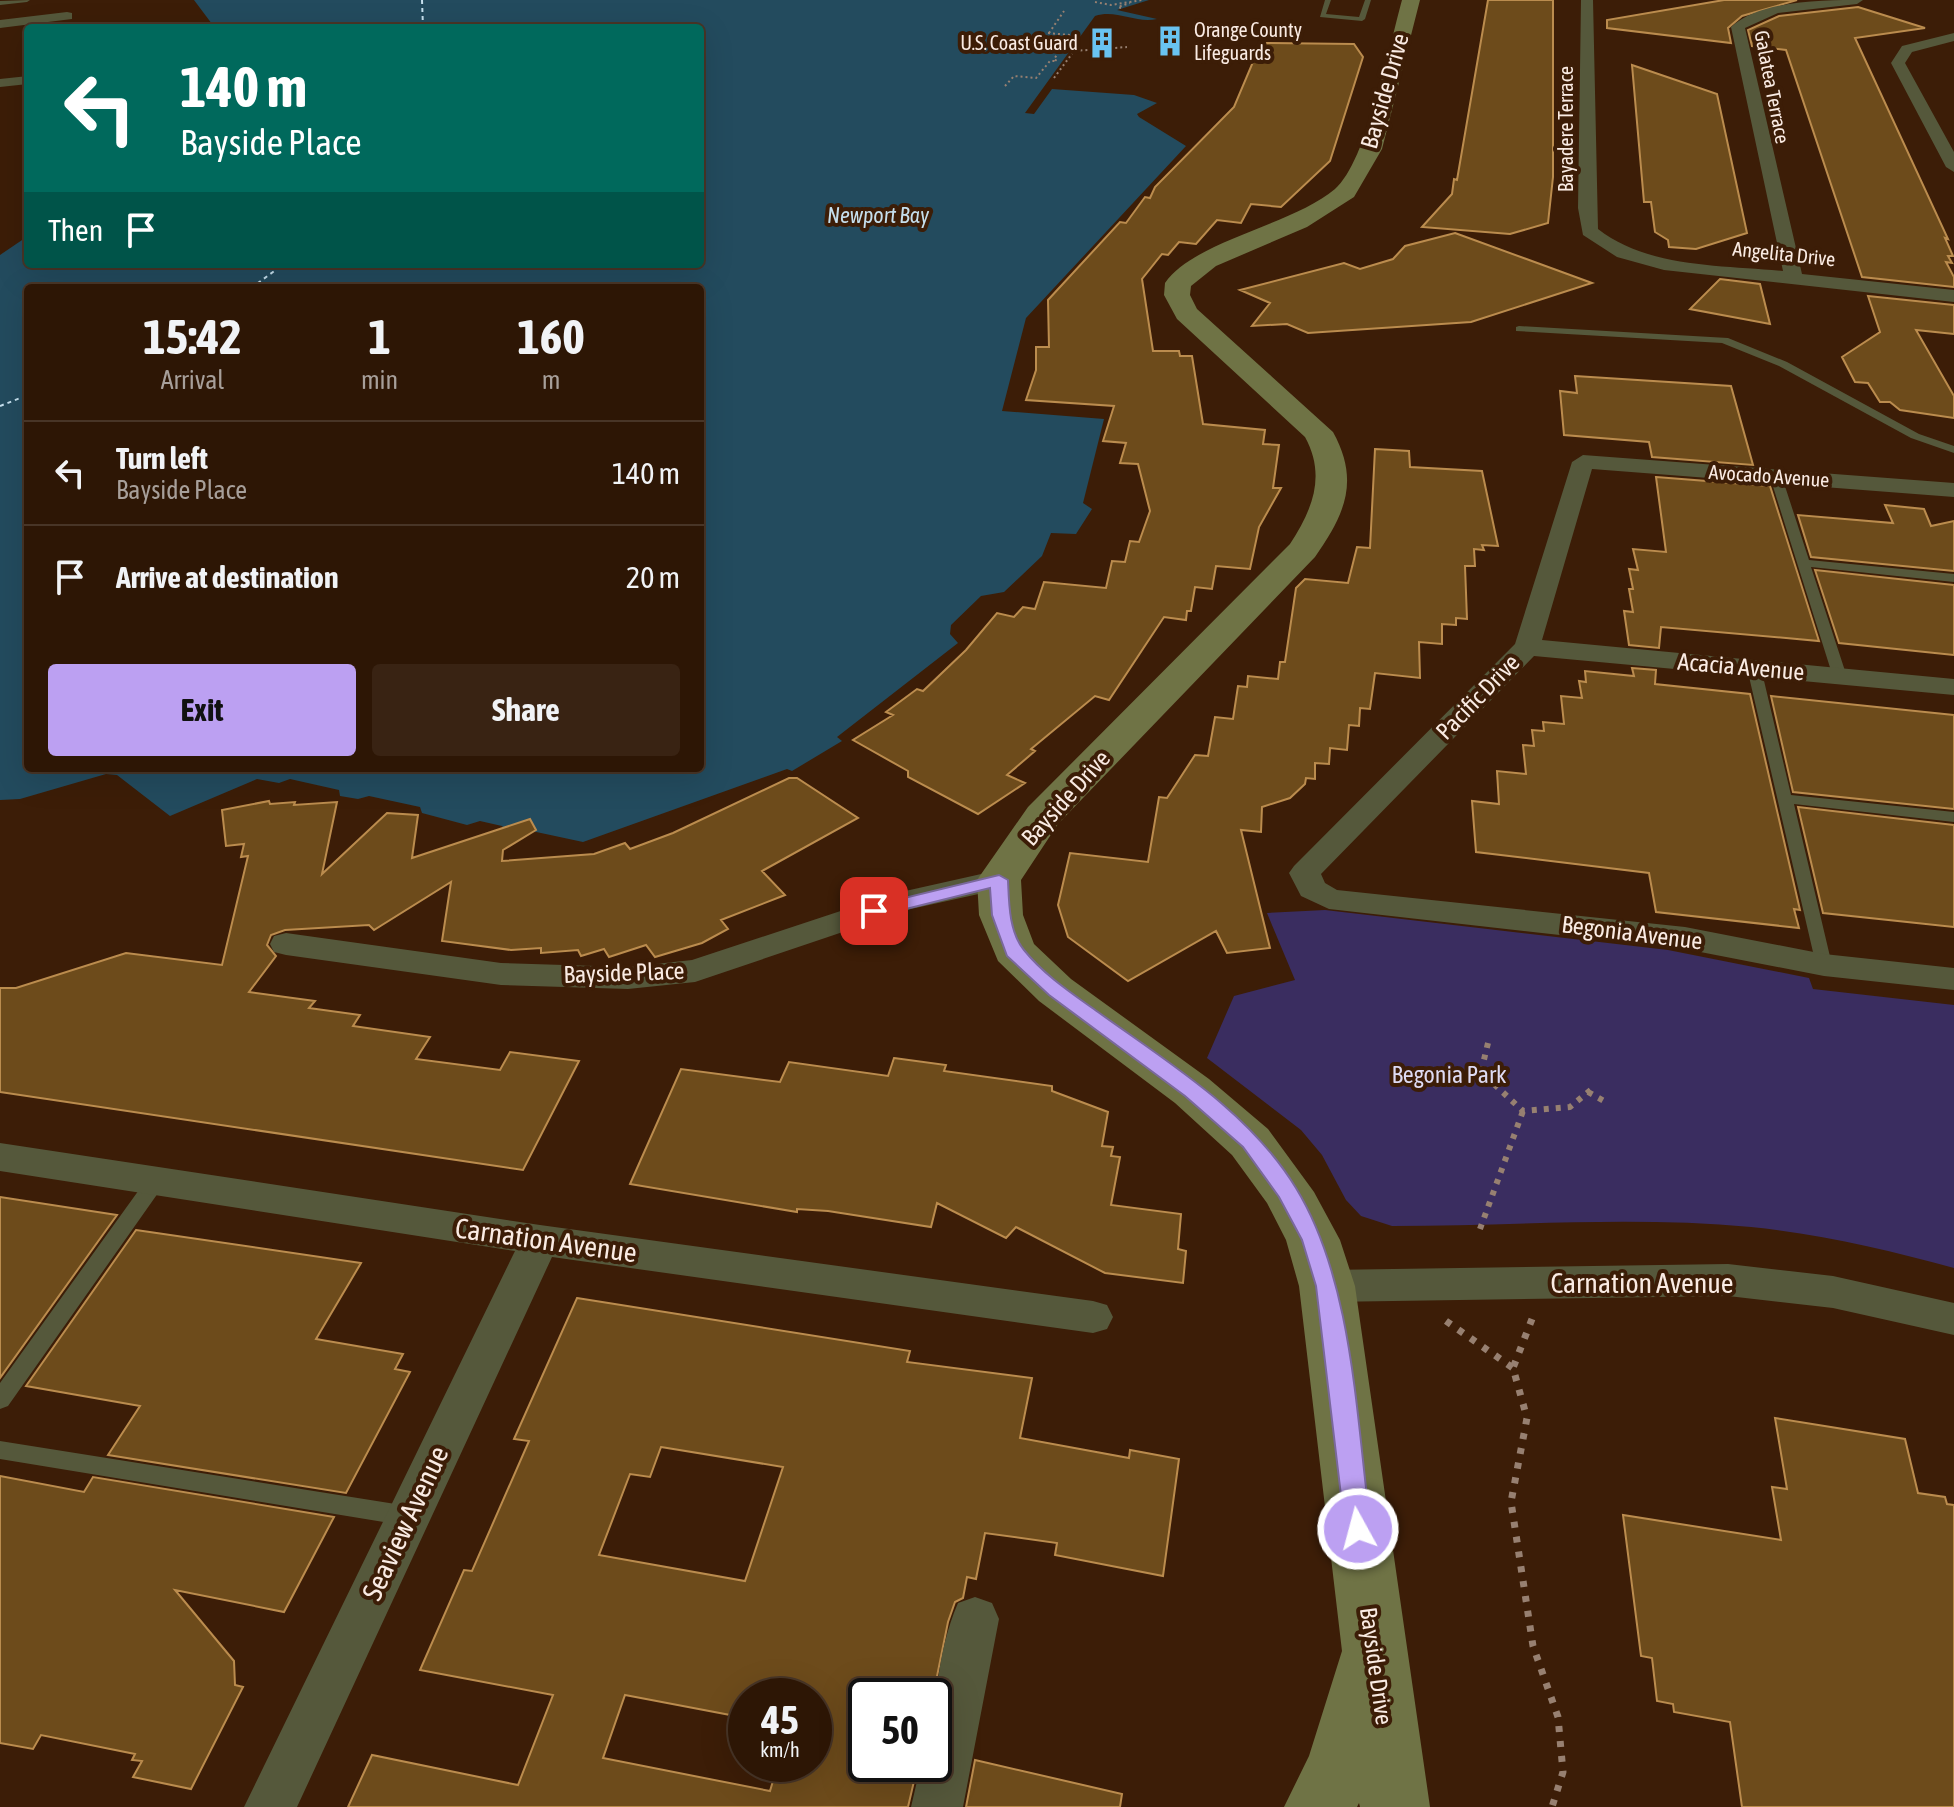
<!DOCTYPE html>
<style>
body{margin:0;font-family:"Asap Condensed",sans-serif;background:#392313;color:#f1f3f6;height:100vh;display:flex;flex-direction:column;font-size:30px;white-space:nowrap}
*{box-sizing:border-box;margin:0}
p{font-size:26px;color:#a79f9a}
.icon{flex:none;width:44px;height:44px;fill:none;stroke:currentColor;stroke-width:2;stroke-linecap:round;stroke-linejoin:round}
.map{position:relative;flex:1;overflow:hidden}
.side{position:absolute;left:24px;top:284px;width:680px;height:488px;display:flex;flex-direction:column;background:#2d1605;border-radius:8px;box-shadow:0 8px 32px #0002,0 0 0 2px #483527}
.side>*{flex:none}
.guide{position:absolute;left:24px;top:24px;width:680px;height:244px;border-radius:8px;box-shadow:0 8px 32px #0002,0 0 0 2px #483527;background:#00695c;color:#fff;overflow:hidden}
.speed{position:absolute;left:728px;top:1678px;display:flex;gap:16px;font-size:40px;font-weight:700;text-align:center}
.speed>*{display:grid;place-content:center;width:104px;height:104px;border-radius:50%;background:#2d1605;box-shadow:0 8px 32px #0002,0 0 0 2px #483527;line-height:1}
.speed small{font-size:20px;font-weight:400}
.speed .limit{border:4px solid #111;border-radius:12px;background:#fff;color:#111}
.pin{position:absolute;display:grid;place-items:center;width:68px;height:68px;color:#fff;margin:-34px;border-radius:16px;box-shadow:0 4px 12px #0006}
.me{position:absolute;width:88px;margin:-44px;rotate:353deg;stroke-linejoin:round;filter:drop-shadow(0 0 6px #0008)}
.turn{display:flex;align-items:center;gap:28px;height:168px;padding:0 24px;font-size:36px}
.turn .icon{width:104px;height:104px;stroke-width:2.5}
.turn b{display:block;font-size:56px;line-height:68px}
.then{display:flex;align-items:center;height:76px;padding:0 24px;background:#0003;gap:16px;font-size:30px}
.eta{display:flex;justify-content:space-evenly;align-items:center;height:136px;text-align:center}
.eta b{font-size:48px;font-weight:700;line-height:56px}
.primary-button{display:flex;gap:16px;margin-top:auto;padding:16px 24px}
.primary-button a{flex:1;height:92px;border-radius:8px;background:#bca0f2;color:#111;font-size:32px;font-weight:700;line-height:92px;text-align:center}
.primary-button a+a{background:#392313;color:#f1f3f6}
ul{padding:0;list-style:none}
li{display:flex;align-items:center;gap:24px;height:104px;padding:0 24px;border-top:2px solid #483527}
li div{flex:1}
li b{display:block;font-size:30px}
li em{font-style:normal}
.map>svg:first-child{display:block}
.green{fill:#3a2d60}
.water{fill:#234b5e;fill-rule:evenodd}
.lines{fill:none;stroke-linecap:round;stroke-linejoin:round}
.ferry{stroke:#c5dfed;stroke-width:2;stroke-dasharray:4 4;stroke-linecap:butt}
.building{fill:#6d4b1b;stroke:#bb8c4e;stroke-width:2;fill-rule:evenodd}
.path-far2{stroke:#978071;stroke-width:2;stroke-dasharray:2 3;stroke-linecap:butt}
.path-far1{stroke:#978071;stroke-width:6;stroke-dasharray:5 7;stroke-linecap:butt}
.path{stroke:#978071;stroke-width:7;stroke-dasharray:6 9;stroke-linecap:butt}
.service{fill:#55583b;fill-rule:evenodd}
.minor{fill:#55583b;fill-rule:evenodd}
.secondary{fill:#6f7345;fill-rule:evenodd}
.route{fill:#bca0f2;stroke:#7a689d;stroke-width:2}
.labels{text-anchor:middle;stroke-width:8;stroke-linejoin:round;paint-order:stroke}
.far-poi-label{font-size:20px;fill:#faebe3;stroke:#3c1d07;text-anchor:start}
.far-street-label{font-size:20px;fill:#faebe3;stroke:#3c1d07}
.far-water-label{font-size:22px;font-style:italic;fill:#c5dfed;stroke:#3c1d07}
.street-label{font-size:24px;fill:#faebe3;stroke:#3c1d07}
.park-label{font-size:24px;fill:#dedbf3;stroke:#3c1d07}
.near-street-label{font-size:28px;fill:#faebe3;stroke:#3c1d07}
</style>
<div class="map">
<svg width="1954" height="1807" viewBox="0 0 1954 1807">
<rect width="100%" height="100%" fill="#3c1d07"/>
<path class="green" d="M1325 910 1668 950 1809 978 1813 989 1954 1005V1268C1889 1250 1819 1234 1751 1227 1632 1216 1511 1226 1392 1226L1361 1216 1346 1200 1322 1155 1301 1130 1207 1058 1234 996 1295 980 1267 913Z"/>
<path class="water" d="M194 0H1149L1117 10 1157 19C1136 24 1117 9 1095 16L1025 113 1034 114 1052 89 1134 95 1157 103 1137 114 1139 117 1186 146 1026 318 1002 411 1104 419 1083 503 1092 509 1076 534 1051 533 1042 556 1004 592 981 596 951 625 950 634 958 643 837 737 842 741 792 771 787 769 583 842 527 830 507 832 502 826 480 821 467 825 422 813 420 807 369 796 358 799 340 796 339 790 290 779 279 783 257 779 170 816 117 775 106 774 20 799 0 800V255L28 236V264H700V28H215ZM28 288H700V768H28Z"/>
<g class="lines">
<path class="ferry" d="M422 0 423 28
M251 288 284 264
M0 406 28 395"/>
</g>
<path class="building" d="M1488 0H1553V177L1548 223 1510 234 1422 227 1452 194 1454 179 1457 180Z
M1724 0H1797L1742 16 1728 28 1731 43 1607 28V20Z
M1858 7 1925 28 1855 38 1948 239 1945 238 1953 256H1948L1952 263 1946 262 1954 277V287L1862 277 1786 50 1752 46 1748 30 1779 16Z
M1261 43 1354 44 1363 57 1330 161 1281 207 1251 204 1241 223 1217 220 1196 244 1179 242 1168 255 1162 254 1142 279 1153 351H1179L1180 356H1192L1203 424 1265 430 1263 444 1279 445 1273 488H1281L1259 527 1250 569 1216 566 1212 589 1195 587 1191 611H1187L1186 620 1164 617 1109 700 1095 696 1031 749 1035 751 1007 775 1025 783 978 814 908 777V771L853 740 893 715 886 712 917 689 923 691 966 650 997 613 1014 617 1023 607 1035 609 1044 582 1106 588 1112 561 1125 562 1130 541 1139 542 1150 511 1138 464 1120 463 1126 443 1103 441 1114 406 1026 400 1036 370V347H1049L1048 300 1120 222 1126 223 1145 197 1150 198 1155 187 1234 107Z
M1632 65 1717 94 1747 233 1696 249 1669 247 1668 240 1655 232 1651 202H1644Z
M1455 233 1592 283 1471 322 1308 333 1287 324 1252 326 1270 303 1240 290 1344 263 1360 269 1393 259 1405 246Z
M1720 279 1760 284 1770 324 1690 309Z
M1868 296 1954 305V334L1916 330 1954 396V418L1900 410 1890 402H1880L1868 383 1855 382 1842 357 1880 332Z
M1575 376 1731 386 1753 465 1652 457 1649 442 1564 435 1560 391 1577 393Z
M1375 449 1409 451 1410 467 1482 471 1498 546 1482 545 1484 550 1474 549 1475 566H1465L1467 619 1456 618V625L1442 624V644L1419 642 1420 678 1375 673 1370 709 1360 708 1359 726 1349 725 1347 750 1330 748 1329 764 1315 763V779L1306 778 1305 784 1290 798 1262 807 1261 832 1241 830 1270 948 1227 953 1216 931 1128 981 1068 937 1058 905 1070 853 1148 862 1159 797 1167 798 1195 755 1208 756 1215 717 1233 719 1238 686 1247 687 1248 676 1278 679 1280 662H1285L1296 588 1305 579 1348 583 1357 547 1370 548Z
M1656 477 1770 486 1819 641 1661 627 1659 648 1629 645 1624 611 1633 612 1629 589H1633L1629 569 1638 570 1633 549 1666 552Z
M1885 505 1924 509 1931 526 1954 521V571L1811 557 1798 515 1893 523Z
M1815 570 1954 585V655L1839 643Z
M1632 668 1656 670 1655 684 1750 694 1800 910 1794 909 1799 928 1656 912 1649 873 1476 852 1472 801 1499 804 1497 771 1526 774 1523 745 1534 746 1532 730 1544 731 1543 722 1564 724 1561 696 1582 698 1579 681 1586 682 1585 671 1634 676Z
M1771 696 1954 715V809L1793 792Z
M789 778H797L858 818 762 871 785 895 721 920 728 929 702 943 655 957 646 945 609 957 604 949 581 956 578 950 541 953V948L511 950 442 941 451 882 374 930 369 925 285 930 271 935 267 945 276 956 249 992 315 1001 309 1008 360 1015 353 1026 430 1037 416 1059 500 1070 510 1052 579 1061 523 1170 0 1092V988H16L126 953 222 965 248 856 241 857 244 844 226 846 222 810 269 801 270 804 295 802 294 805 337 802 322 874 387 813 418 815 412 858 530 819 536 830 503 850 502 861 594 854 625 843 630 849 673 833Z
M1798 807 1954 825V927L1823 913Z
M894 1058 946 1065 944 1071 1052 1086V1091L1108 1112 1102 1146 1113 1147 1111 1156 1120 1157 1111 1205 1181 1214 1178 1249 1186 1251 1183 1283 1105 1273 1016 1227 1006 1238 937 1203 931 1227 828 1211 797 1209V1212L630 1184 681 1069 780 1082 789 1062 888 1076Z
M0 1197 117 1215 0 1378Z
M136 1230 361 1263 316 1339 403 1354 395 1369 410 1372 346 1493 108 1455 140 1406 26 1386Z
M577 1298 910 1351 907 1362 1032 1378 1020 1438 1129 1458 1130 1450 1179 1459 1163 1576 1055 1555 1057 1543 985 1533 976 1579 967 1577 963 1598 955 1602 948 1622 933 1696H866V1764H918L908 1807H348L372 1755 518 1785 553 1695 420 1670 464 1570 472 1571 529 1441 514 1439ZM661 1447 783 1467 745 1581 599 1555 630 1474 650 1477ZM625 1695 746 1718V1696H814V1764H778L770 1791 603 1758Z
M1775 1418 1905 1439 1918 1493 1945 1497 1947 1504 1954 1505V1807H1742L1730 1722 1674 1712 1673 1704 1657 1701 1652 1658 1641 1656 1623 1515 1781 1540 1772 1487 1787 1489Z
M0 1476 84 1492 93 1477 334 1517 284 1612 175 1590 234 1661 235 1685 243 1687 191 1789 133 1777 142 1761 132 1760 135 1754 41 1735 33 1749 0 1743Z
M975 1760 1122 1794 1120 1807H966Z"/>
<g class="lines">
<path class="path-far2" d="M1095 2 1111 5 1142 0
M1121 8 1118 7 1130 3
M1048 33 1080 36
M1049 33 1064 11
M1054 78 1074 51 1127 47
M1005 86 1014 76 1036 78 1050 61H1057L1054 59 1068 40"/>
<path class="path-far1" d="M1488 1043 1481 1072 1523 1111 1570 1107 1593 1088
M1588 1092 1606 1102
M1480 1229 1523 1111"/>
<path class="path" d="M1532 1319 1513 1368 1527 1418 1511 1502 1533 1646 1558 1717 1563 1772 1552 1807
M1446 1321 1513 1368"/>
<path class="service" d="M30 0 27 2 0 5V1Z
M1325 0H1331L1326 14 1359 17 1365 0H1371L1365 19 1362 21 1320 17Z
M1519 326 1728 338 1787 362 1919 434 1954 446V453L1911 438 1779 366 1722 343 1516 331V327Z
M1776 474 1782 477 1809 560 1954 574V582L1811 567 1847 677 1845 680 1840 681 1833 677 1770 477Z
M1754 664 1761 668 1791 795 1954 812V822L1794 804 1832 965 1824 970 1816 965 1747 668Z
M156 1174 163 1176 165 1181 163 1186 8 1406 0 1409V1383L149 1176Z
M0 1441 408 1506 416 1509 419 1516 416 1523 408 1526 0 1459Z"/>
<path class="minor" d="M1581 0H1593L1598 229C1648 268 1721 265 1783 271L1731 27C1761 0 1823 0 1863 0L1857 4 1778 13 1745 28 1802 274 1954 290V302L1664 270 1617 257 1583 235 1578 208Z
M67 12 72 13V19L0 28V20Z
M1954 33V41L1912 52 1905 63 1954 152V172L1946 167 1891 63 1902 46Z
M28 76V84L0 87V79Z
M1583 455 1954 483V497L1592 469 1542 640 1954 679V695L1534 656 1321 874 1325 883 1337 890 1685 927 1824 954 1954 968V990L1824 976 1685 949 1329 909 1301 896 1289 873 1294 866 1515 644 1572 462Z
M999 870 1010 873 1015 880 1010 887 911 909 695 982 628 989 501 985 286 955 274 952 270 944 274 936 286 933 501 963 628 967 692 960 892 894Z
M0 1143 540 1225 1093 1301 1107 1305 1113 1317 1107 1329 1093 1333 552 1257 297 1807H244L515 1251 0 1171Z
M1728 1264 1833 1276 1954 1303V1335L1833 1308 1728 1296 1327 1302 1313 1297 1307 1286 1313 1275 1327 1270Z
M975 1597 992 1603 999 1619 963 1807H911L921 1764H934C934 1710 936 1654 958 1603Z"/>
<path class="secondary" d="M1402 0H1420L1382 149 1354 197 1307 227 1216 266 1191 286 1190 295 1197 309 1333 432C1360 481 1345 514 1315 557L1058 824 1021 880 1023 915 1034 944 1071 979 1209 1079 1268 1129 1314 1192 1340 1240 1355 1286 1430 1807H1360L1359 1803 1357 1807H1284L1309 1756 1342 1651 1299 1286 1286 1240 1267 1203 1232 1155 1175 1103 1039 1001 998 961 979 915 977 880 1028 807 1290 544C1313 509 1326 475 1305 437L1177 319 1164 295 1165 283C1195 240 1291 226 1335 189 1367 162 1390 43 1402 0Z"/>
</g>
<path class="route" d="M999 875 1008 880C1009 903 1009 932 1024 950 1044 975 1073 994 1098 1012 1169 1063 1250 1112 1296 1188 1354 1283 1356 1419 1371 1529L1367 1537 1358 1540 1349 1537 1345 1529 1316 1286 1302 1240 1279 1197 1243 1147 1185 1096 1049 995 1007 956 992 915 990 888 874 917 865 911 867 907Z"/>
<defs>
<g id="building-bare" transform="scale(2.4)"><path d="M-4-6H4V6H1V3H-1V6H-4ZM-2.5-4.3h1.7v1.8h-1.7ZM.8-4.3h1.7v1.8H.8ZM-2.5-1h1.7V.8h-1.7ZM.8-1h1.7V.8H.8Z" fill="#69c3f1" stroke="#3c1d07" stroke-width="2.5" paint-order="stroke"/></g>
</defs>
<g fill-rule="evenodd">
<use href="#building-bare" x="1170" y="41"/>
<use href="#building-bare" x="1102" y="43"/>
</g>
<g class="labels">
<g class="far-poi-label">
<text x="1194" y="37">Orange County<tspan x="1194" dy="23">Lifeguards</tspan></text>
<text x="1078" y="50" text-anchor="end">U.S. Coast Guard</text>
</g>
<g class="far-street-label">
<text transform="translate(1772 87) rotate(79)" y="7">Galatea Terrace</text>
<text transform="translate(1566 129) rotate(-90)" y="7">Bayadere Terrace</text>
<text transform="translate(1784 254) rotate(6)" y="7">Angelita Drive</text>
<text transform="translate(1769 476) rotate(4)" y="7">Avocado Avenue</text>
</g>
<g class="far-water-label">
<text x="878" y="223">Newport Bay</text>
</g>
<g class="street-label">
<text transform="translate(1385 91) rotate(-74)" y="8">Bayside Drive</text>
<text transform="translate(1741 667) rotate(5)" y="8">Acacia Avenue</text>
<text transform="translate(1478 697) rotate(-46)" y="8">Pacific Drive</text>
<text transform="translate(1066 798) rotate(-48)" y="8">Bayside Drive</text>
<text transform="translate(1632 933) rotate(7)" y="8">Begonia Avenue</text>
<text transform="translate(624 973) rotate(-2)" y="8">Bayside Place</text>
<text transform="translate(1376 1666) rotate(82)" y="8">Bayside Drive</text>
</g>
<g class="park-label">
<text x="1449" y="1083">Begonia Park</text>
</g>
<g class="near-street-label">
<text transform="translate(546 1240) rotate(8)" y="10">Carnation Avenue</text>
<text x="1642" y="1293">Carnation Avenue</text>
<text transform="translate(405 1523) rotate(-65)" y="10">Seaview Avenue</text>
</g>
</g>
</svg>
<div class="speed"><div>45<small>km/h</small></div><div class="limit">50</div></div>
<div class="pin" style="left:874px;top:911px;background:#d93025"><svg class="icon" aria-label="arrive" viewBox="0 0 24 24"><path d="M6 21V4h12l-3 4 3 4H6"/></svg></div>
<svg class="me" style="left:1358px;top:1529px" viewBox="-20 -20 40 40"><circle r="17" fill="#bca0f2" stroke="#fff" stroke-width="3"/><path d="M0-11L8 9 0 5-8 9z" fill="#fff"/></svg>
<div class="guide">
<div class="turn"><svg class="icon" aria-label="left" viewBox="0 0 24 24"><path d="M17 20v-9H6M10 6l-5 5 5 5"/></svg><div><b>140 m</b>Bayside Place</div></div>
<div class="then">Then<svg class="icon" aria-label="arrive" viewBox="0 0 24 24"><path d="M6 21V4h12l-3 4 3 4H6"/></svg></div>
</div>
<section class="side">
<div class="eta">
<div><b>15:42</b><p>Arrival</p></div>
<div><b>1</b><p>min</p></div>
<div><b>160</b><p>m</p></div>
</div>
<ul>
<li><svg class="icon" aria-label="left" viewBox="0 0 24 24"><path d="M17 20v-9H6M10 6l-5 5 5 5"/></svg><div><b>Turn left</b><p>Bayside Place</p></div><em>140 m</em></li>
<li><svg class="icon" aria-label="arrive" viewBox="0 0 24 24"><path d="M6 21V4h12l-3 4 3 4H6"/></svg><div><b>Arrive at destination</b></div><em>20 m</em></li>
</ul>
<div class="primary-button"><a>Exit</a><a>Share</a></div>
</section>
</div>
